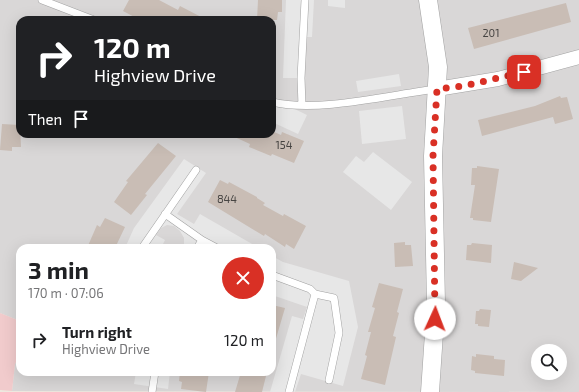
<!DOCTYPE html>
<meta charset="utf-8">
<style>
body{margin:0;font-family:"Exo 2",sans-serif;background:#f6f6f6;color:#202124;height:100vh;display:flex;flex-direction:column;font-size:15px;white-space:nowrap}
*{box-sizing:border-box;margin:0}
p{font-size:13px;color:#757577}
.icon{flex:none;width:22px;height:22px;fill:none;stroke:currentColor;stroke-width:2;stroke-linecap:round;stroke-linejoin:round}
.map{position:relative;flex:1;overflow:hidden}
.sheet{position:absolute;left:16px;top:244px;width:260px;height:132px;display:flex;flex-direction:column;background:#fff;border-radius:12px;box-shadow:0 4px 16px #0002}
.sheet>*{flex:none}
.hud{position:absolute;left:16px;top:16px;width:260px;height:122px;border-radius:12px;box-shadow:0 4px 16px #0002;background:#202124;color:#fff;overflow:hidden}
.buttons{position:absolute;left:531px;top:344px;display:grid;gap:8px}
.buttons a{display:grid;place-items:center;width:36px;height:36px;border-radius:50%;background:#fff;box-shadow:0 4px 16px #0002;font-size:20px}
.pin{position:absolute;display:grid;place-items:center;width:34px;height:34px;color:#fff;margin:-17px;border-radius:8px;box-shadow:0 2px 6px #0006}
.me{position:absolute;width:44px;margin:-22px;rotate:2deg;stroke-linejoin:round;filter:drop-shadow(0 0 3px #0008)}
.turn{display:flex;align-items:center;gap:14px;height:84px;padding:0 12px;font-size:18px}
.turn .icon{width:52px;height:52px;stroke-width:2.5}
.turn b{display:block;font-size:28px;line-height:34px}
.then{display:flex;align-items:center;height:38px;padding:0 12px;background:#0003;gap:8px;font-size:15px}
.round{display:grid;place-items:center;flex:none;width:42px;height:42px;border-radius:21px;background:#f6f6f6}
.overview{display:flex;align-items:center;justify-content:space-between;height:68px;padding:0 12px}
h1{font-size:24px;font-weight:700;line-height:30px}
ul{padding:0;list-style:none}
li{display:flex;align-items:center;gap:12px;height:56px;padding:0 12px}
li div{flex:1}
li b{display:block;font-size:15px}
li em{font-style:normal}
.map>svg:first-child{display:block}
.residential{fill:#d9d7d7;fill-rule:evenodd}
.commercial{fill:#f1cbcc}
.parking{fill:#e7e7e7}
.building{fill:#c9bdb5}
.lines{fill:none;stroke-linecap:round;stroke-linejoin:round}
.service-casing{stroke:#a2a2a2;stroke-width:8}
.minor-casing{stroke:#a2a2a2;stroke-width:15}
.tertiary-casing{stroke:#a2a2a2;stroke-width:19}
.service{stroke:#fff;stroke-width:7}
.minor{stroke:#fff;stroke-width:14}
.tertiary{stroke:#fff;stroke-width:18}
.route{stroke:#d93025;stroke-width:7;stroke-dasharray:0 12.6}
.labels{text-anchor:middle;stroke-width:3;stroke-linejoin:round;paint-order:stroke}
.number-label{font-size:11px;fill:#464442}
</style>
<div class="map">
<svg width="579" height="392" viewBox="0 0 579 392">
<rect width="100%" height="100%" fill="#eee8df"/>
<path class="residential" d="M0 0H579V392L12 391 15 364 20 354V372H272V248H20V321L0 313ZM20 20H272V134H20ZM538 351H560V373H538Z"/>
<path class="commercial" d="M0 313 20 321V354L15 364 12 391 0 390Z"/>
<path class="parking" d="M286 0H314L312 37H306L304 78H283Z
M328 0H345V8L328 6Z
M399 74 401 86 358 92 356 81Z
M272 98 307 115 298 134 272 122Z
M402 106 406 139 362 144 359 111Z
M373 152 412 182 391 210 343 172 356 156 364 162Z
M184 159 206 173 177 214 194 224 200 214 259 248H184V238L180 231 174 226 167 225 161 228 156 235 165 240 161 248H125L134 228Z
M272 256 283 262 349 281 358 327 343 386 301 374 295 392H270L292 316 303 319 307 307 272 295Z
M136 372H170L168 389 134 384Z"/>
<path class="building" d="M129 0H159L178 10 180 6 207 20H140L123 11Z
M258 0H282V12H278L277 20H257Z
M566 3 571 22 474 49 468 28Z
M560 96 561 98 567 97 573 119 555 124 553 117 482 136 478 120 535 106Z
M2 124 20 125 21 147H12V151L0 150Z
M272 131 281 135 282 132 304 141 294 163 272 154 271 156 249 147 250 144 228 134H272Z
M158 143 176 156 145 194 147 195 131 215 114 202 128 182 126 181Z
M477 166 499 169 491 222 473 220V218H470L475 185H471L472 168H477Z
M220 180 228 184 229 182 257 197V198L265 203 263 205 283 216 284 214 306 226 294 249 286 244 285 247 265 234 264 236 208 202Z
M105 218 125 227 115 248H87L97 225 100 227Z
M405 242V245H411L413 266 395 267 394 243Z
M472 243 492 245 491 263 466 260 467 245H471Z
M514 262 538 268 521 281 511 279Z
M379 283 403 289 397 312 399 313 393 336 396 337 385 385 361 379 367 356 365 355 371 332H368L375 308 372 307Z
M272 305 285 308 275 342 272 341Z
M480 309 491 310 489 327 478 326V324H475L476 311H479Z
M476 354 494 356V359L505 360 504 376 475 373V371L471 370 472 356 476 357Z
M180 372H209L206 392 181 389 182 382 179 381Z
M241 372H267L262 392H235Z"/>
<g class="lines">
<g class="service-casing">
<path id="service" d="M42 0 94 20
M272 102C318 113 389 95 436 89
M302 105 301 78 305 0
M165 214 202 240 217 248
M142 248 196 170
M197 248 202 240
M272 275 310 289 315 294 334 298 339 333 329 380
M152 392 155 372
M289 392 315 294"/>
</g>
<g class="minor-casing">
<path id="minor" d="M437 89 498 79 579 57"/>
</g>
<g class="tertiary-casing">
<path id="tertiary" d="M428 0 438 67 433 156 436 304 430 392"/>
</g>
<use href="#service" class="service"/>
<use href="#minor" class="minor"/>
<use href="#tertiary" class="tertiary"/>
</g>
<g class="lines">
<path class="route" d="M435 319 433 156 437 89 464 86 524 72"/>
</g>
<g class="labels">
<g class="number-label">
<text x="491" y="37">201</text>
<text x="284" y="149">154</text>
<text x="227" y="203">844</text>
</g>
</g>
</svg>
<div class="buttons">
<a><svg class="icon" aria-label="search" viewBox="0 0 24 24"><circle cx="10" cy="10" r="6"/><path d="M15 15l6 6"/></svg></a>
</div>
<div class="pin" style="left:524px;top:72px;background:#d93025"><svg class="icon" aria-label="arrive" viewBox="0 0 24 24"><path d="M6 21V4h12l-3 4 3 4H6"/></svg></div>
<svg class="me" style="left:435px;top:319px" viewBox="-20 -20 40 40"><circle r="19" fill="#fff"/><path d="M0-13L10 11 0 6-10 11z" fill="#d93025"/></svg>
<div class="hud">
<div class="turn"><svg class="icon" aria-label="right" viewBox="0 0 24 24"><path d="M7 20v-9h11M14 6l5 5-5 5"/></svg><div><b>120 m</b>Highview Drive</div></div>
<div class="then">Then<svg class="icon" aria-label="arrive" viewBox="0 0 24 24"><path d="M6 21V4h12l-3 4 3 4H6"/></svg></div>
</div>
<section class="sheet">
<div class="overview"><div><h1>3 min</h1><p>170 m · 07:06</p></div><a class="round" style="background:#d93025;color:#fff"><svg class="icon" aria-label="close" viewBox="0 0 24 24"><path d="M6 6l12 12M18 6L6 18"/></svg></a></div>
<ul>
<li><svg class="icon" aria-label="right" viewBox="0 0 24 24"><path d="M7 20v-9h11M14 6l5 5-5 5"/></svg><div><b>Turn right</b><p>Highview Drive</p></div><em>120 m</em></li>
</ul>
</section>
</div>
